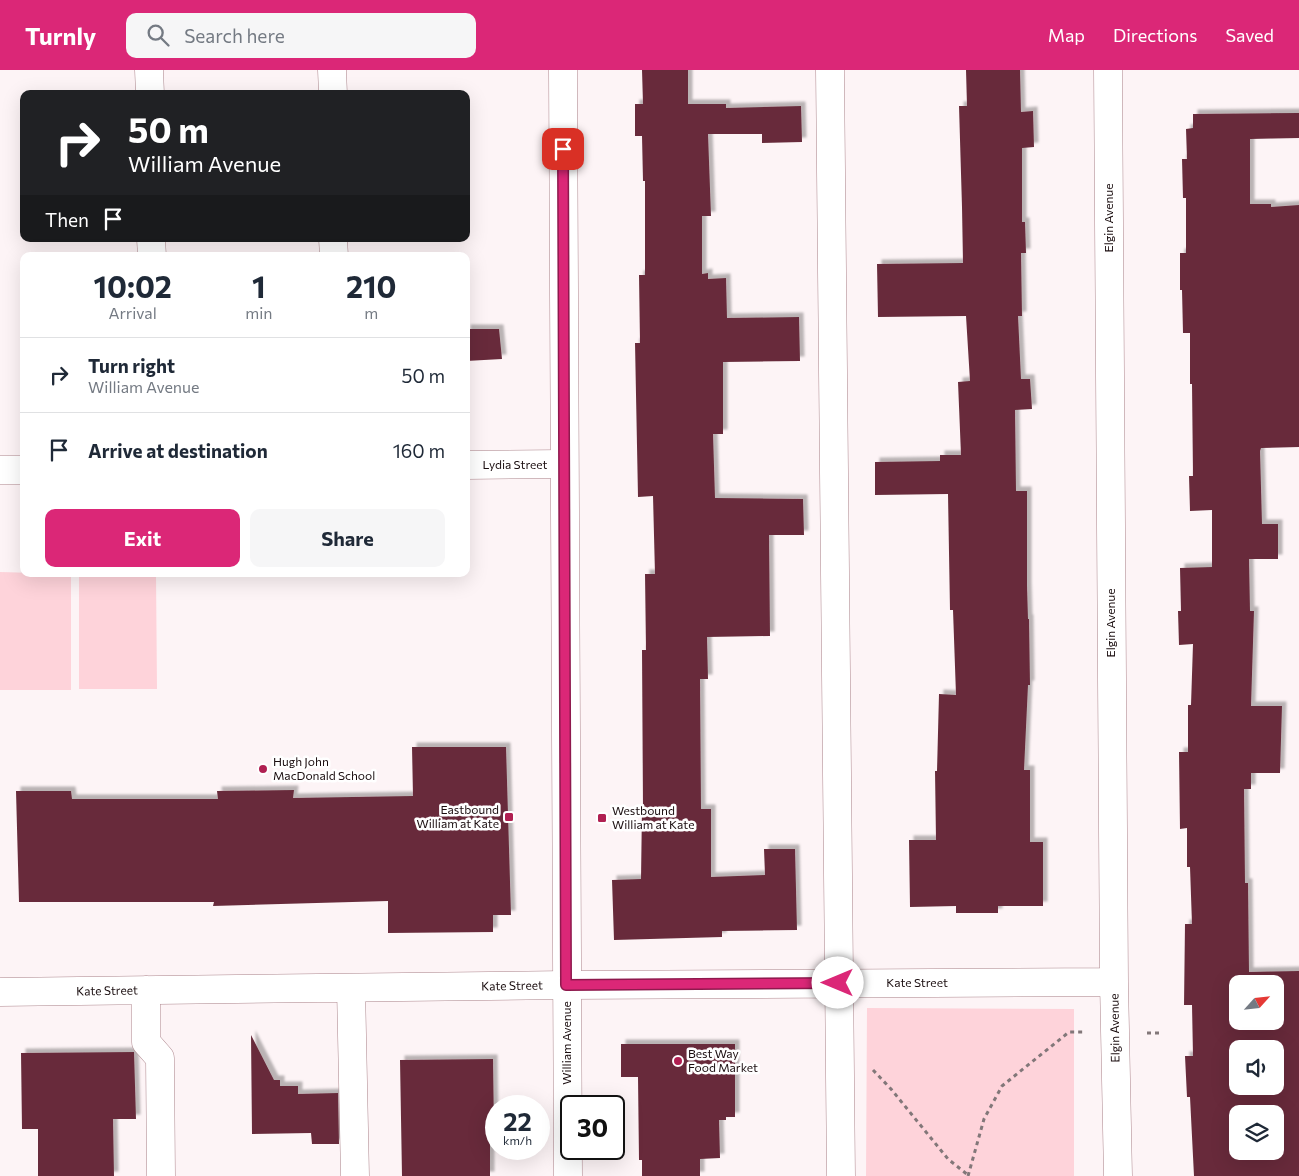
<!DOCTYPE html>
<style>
body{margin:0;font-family:Commissioner,sans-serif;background:#f6f6f7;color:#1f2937;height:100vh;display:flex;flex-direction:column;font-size:19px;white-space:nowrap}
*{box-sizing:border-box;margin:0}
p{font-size:16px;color:#747a83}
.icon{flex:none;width:28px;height:28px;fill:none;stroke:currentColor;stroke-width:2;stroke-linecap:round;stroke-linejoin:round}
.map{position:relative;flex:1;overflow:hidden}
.side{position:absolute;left:20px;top:182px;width:450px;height:325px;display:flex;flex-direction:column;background:#fff;border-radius:10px;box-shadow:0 5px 20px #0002}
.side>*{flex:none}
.top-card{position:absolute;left:20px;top:20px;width:450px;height:152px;border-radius:10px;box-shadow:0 5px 20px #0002;background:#202124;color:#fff;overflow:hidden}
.needle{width:32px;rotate:63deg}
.fabs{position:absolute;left:1229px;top:905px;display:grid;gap:10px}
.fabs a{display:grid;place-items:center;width:55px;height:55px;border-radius:10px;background:#fff;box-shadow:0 5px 20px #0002;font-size:25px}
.speed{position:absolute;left:485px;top:1025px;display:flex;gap:10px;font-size:25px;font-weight:700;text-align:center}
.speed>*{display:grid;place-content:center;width:65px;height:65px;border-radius:50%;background:#fff;box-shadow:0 5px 20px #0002;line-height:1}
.speed small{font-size:12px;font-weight:400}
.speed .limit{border:2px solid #111;border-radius:8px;background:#fff;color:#111}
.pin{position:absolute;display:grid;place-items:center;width:42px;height:42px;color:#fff;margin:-21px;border-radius:10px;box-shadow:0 2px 8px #0006}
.me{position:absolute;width:55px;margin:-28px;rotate:270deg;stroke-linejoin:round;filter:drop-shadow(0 0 4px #0008)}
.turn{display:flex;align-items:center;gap:18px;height:105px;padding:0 25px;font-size:22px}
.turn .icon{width:65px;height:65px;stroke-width:2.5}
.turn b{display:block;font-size:35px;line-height:42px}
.then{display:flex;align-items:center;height:48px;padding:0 25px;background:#0003;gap:10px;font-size:19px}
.eta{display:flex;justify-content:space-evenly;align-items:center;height:85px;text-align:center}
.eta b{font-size:30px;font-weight:700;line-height:35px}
.primary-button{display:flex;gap:10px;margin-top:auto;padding:10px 25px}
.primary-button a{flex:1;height:58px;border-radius:10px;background:#db2777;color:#fff;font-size:20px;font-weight:700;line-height:58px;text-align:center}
.primary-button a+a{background:#f6f6f7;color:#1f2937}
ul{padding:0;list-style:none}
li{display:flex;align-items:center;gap:15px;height:75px;padding:0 25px;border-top:1px solid #e0e1e3}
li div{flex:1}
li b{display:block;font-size:19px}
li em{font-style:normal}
header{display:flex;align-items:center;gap:30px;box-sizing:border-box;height:70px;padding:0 25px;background:#db2777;color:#fff}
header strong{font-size:24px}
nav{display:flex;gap:28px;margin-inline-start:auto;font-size:18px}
.search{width:350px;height:45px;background:#f6f6f7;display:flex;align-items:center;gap:12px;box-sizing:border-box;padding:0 18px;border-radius:10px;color:#747a83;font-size:19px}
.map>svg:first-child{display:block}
.green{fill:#fed3da}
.building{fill:#672c3b;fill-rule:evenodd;filter:url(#shadow)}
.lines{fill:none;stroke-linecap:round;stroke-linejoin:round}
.minor-casing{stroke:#ac858c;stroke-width:29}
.major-casing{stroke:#ac858c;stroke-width:29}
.path{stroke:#827779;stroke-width:3;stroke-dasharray:4 4;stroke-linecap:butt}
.minor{stroke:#fff;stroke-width:28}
.major{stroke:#fff;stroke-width:28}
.route-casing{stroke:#8e194d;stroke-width:12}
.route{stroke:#db2777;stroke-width:9}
.poi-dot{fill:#b01f51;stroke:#fff;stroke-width:2}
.labels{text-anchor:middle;stroke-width:5;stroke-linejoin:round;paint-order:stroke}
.street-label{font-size:12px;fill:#190c0e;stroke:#fff}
.poi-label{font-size:12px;fill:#190c0e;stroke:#fff;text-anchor:start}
</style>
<header>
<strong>Turnly</strong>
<div class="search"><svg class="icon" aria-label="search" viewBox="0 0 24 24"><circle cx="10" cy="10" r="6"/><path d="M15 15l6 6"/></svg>Search here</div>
<nav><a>Map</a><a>Directions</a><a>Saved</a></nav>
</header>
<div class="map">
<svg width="1299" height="1106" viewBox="0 0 1299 1106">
<defs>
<filter id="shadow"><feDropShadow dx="4.5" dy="-4.5" stdDeviation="1" flood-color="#0004"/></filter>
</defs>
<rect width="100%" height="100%" fill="#fdf4f6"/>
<path class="green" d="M0 502 71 504V620H0Z
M79 504H156L157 619H79Z
M867 938 1074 939V1106H866Z"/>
<path class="building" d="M642 0H688V34H726V38L801 36 802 72 762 73V64H708L711 146H702V204L708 203V209L726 208 727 248 799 247 800 291 723 292V364H713L715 428 803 429 804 465H769L770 566 707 567 708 609H700L701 739H711V807L765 805 764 779H795L797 860 722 861V867L614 870 612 810 641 809 642 738H643L642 580H646L645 504H655L653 426 638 427 635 273H640L639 205H645V111H643L642 66H635V34H643Z
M966 0H1020L1021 42 1033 41 1034 77 1022 78V152H1025L1026 183H1021L1022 246H1018L1021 309H1030L1032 339 1015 340 1016 421H1027V516L1028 549H1029L1030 615H1028L1024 700H1030V772H1043V836H998V843H956V836L910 837 909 770H936L935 701H937L939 624 956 625 953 540H950L948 424 875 425V392L940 391V385H961L958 312 970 311 966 246 878 247 877 194 963 193 962 137 959 36H967Z
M1299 43V68L1250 69V134H1271V137L1299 135V377L1261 378 1260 381 1262 454H1278V489H1249L1250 541H1254L1251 636H1282L1280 703H1251V719H1244L1245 813H1248L1249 902 1299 901V1106H1194L1190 1027H1187L1185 986H1193L1192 935H1184L1185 854H1192L1190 797H1187V758L1180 759 1179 682H1188V635H1191L1193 574 1179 575 1178 541H1181L1180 498 1212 497V440L1190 441 1189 406H1193L1192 314H1190V263H1183L1182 220H1180V183H1186V128H1183L1182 89H1187L1186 59 1193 58V44ZM1238 914H1275V951H1238ZM1238 979H1275V1016H1238ZM1238 1044H1275V1081H1238Z
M466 259H499L502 289 466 291Z
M412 677H506L511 845H493V862L388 863V831L213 836 214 832H19L16 721H71L72 729H218L217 721 294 720 293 728 413 726Z
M251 965 274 1010H280V1016H298V1024L338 1023 339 1074H312L311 1063 252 1064Z
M621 974H735V1047H726V1050H719L720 1088 700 1089V1106H642V1090H639L638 1007H621Z
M134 982 136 1049H113L114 1106H38V1059H22L21 983Z
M493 989 494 1060H490V1106H402L400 990Z"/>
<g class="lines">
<g class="minor-casing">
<path id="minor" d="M149 0 150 24
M332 0 333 24
M830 0 841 1106
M1108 0 1114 912 1118 1106
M151 169 152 186
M333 169 334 186
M466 395 564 394
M0 400H24
M351 918 355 1106
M146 920V972L160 988 161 1106
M0 922 566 915 1114 912"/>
</g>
<g class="major-casing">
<path id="major" d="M563 0 568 1106"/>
</g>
<path class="path" d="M1147 963H1159
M873 1000 891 1019 948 1089 968 1105
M968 1106 984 1049 1002 1016 1069 962H1083"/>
<use href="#minor" class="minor"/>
<use href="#major" class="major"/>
</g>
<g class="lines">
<g class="route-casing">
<path id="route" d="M563 79 566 915 838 913"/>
</g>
<use href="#route" class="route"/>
</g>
<g class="poi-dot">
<circle cx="263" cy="699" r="5"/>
<rect x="504" y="742" width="10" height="10" rx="2.5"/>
<rect x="597" y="743" width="10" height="10" rx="2.5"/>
<circle cx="678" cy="991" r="5"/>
</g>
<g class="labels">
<g class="street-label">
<text transform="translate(1109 148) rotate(-90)" y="4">Elgin Avenue</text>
<text x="515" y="399">Lydia Street</text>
<text transform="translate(1111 553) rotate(-90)" y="4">Elgin Avenue</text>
<text x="917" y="917">Kate Street</text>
<text transform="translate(512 916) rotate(-1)" y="4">Kate Street</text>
<text transform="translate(107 921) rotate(-1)" y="4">Kate Street</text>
<text transform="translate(1115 958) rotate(-91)" y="4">Elgin Avenue</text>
<text transform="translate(567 973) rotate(-90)" y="4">William Avenue</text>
</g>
<g class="poi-label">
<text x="273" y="696">Hugh John<tspan x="273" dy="14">MacDonald School</tspan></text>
<text x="499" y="744" text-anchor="end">Eastbound<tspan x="499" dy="14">William at Kate</tspan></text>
<text x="612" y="745">Westbound<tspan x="612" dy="14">William at Kate</tspan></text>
<text x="688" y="988">Best Way<tspan x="688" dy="14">Food Market</tspan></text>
</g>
</g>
</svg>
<div class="fabs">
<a><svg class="needle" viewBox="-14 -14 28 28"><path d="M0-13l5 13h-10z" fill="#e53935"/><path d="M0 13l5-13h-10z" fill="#747a83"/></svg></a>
<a><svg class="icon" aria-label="sound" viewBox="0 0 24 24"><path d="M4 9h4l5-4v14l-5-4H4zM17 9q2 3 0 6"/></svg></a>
<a><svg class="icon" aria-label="layers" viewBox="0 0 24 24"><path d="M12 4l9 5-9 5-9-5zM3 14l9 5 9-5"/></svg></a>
</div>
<div class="speed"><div>22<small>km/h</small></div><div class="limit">30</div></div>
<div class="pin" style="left:563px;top:79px;background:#d93025"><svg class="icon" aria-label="arrive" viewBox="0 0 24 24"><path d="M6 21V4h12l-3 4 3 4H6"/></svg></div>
<svg class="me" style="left:838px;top:913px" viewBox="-20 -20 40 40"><circle r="19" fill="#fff"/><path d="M0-13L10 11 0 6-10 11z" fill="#db2777"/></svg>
<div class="top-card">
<div class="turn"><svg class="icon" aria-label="right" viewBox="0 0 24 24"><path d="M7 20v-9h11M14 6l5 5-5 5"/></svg><div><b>50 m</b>William Avenue</div></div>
<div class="then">Then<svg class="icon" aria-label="arrive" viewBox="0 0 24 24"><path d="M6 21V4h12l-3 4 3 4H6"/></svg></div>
</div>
<section class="side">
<div class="eta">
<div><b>10:02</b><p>Arrival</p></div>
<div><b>1</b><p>min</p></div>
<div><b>210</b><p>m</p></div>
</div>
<ul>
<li><svg class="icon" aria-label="right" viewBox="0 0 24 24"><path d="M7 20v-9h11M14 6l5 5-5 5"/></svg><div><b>Turn right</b><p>William Avenue</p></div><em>50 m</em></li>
<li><svg class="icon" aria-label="arrive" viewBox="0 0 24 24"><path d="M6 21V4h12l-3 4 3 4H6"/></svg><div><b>Arrive at destination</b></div><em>160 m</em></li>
</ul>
<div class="primary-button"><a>Exit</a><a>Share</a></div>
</section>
</div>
